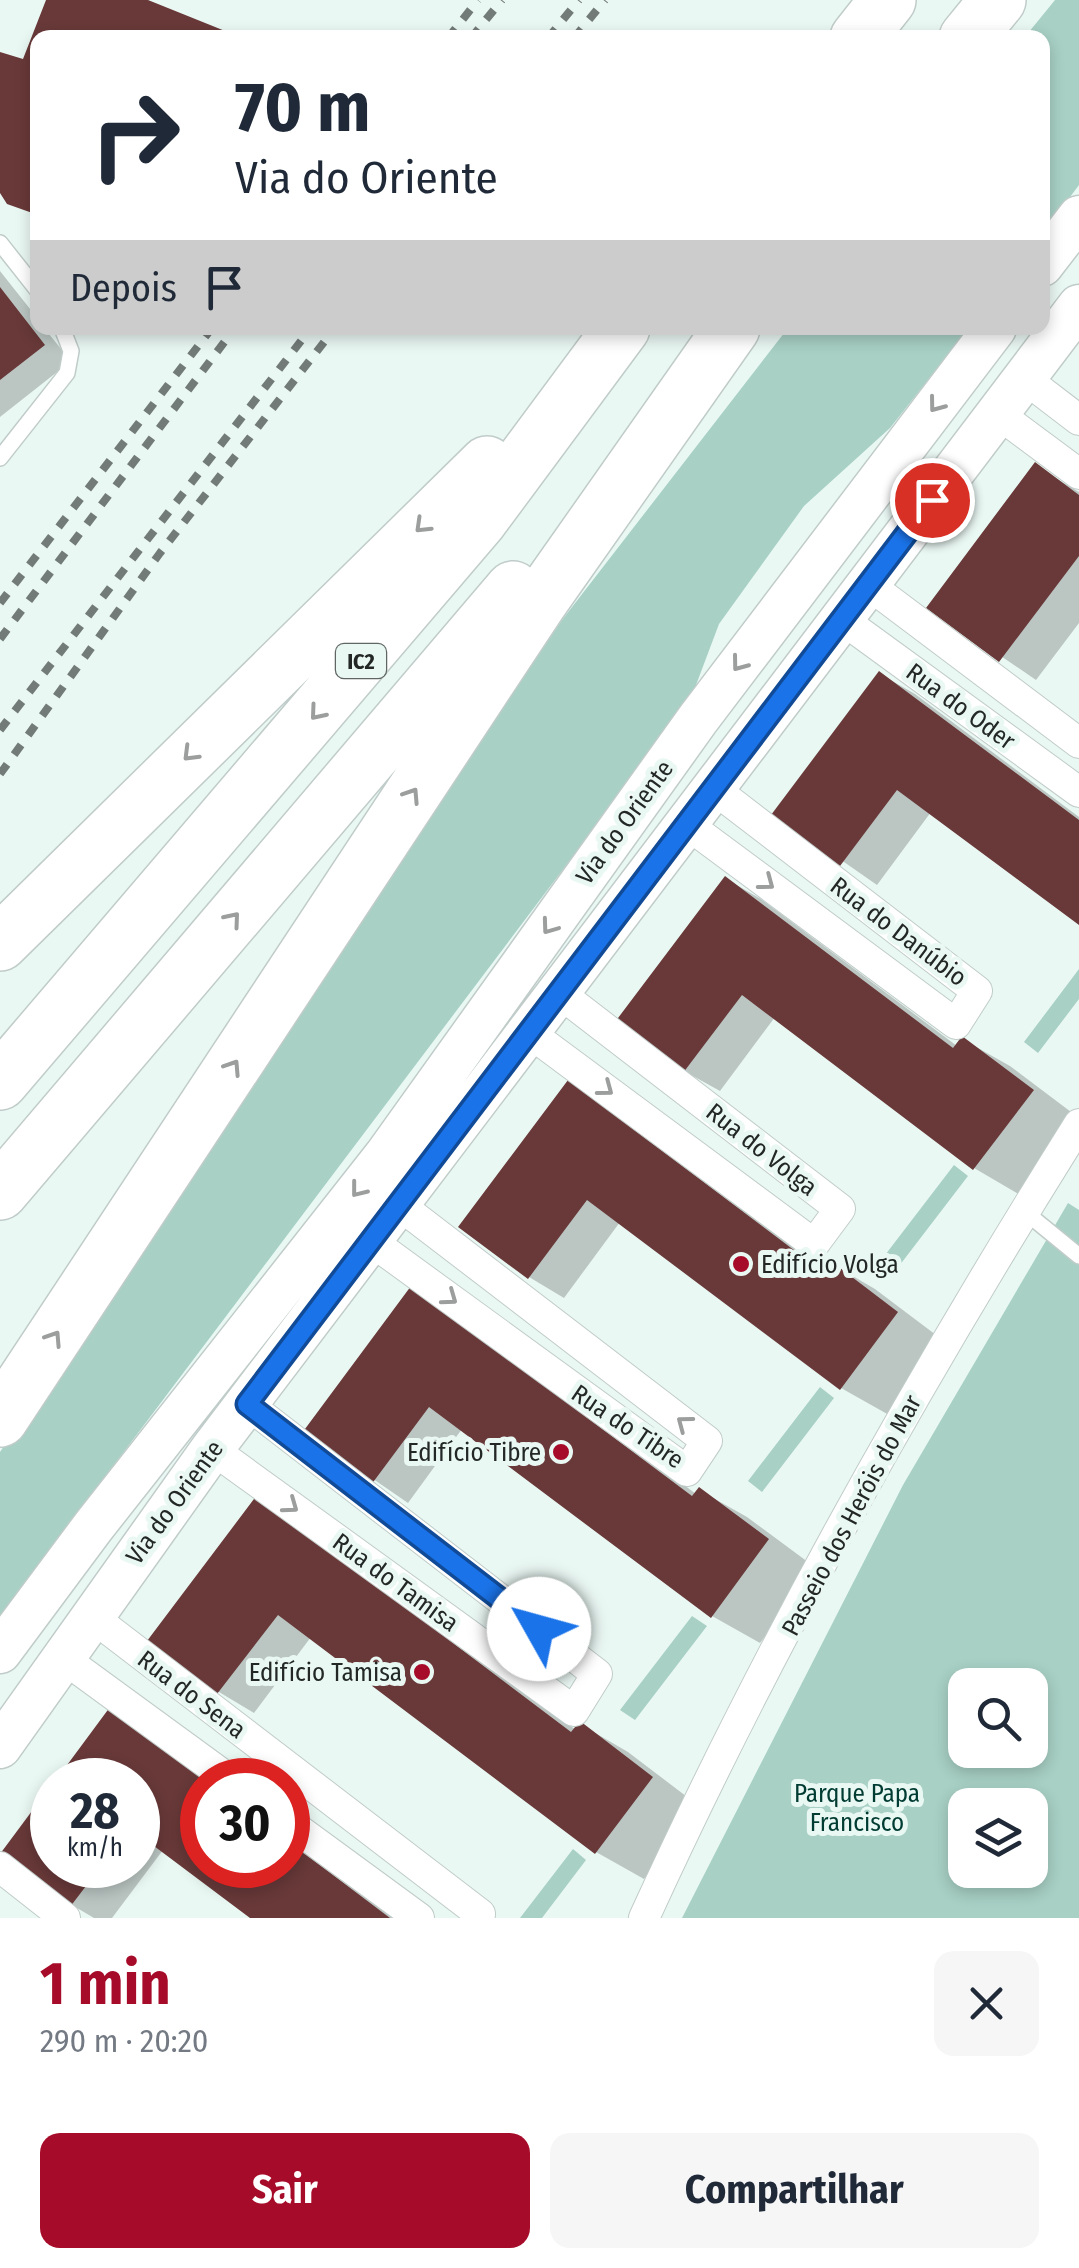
<!DOCTYPE html>
<html lang="pt">
<meta charset="utf-8">
<style>
body{margin:0;font-family:"Fira Sans Condensed",sans-serif;background:#f6f6f7;color:#1f2937;height:100vh;display:flex;flex-direction:column;font-size:38px;white-space:nowrap}
*{box-sizing:border-box;margin:0}
p{font-size:32px;color:#747a83}
.icon{flex:none;width:55px;height:55px;fill:none;stroke:currentColor;stroke-width:2;stroke-linecap:round;stroke-linejoin:round}
.map{position:relative;height:1918px;overflow:hidden}
.panel{display:flex;flex-direction:column;background:#fff;flex:1}
.panel>*{flex:none}
.hud{position:absolute;left:30px;top:30px;width:1020px;height:305px;border-radius:20px;box-shadow:0 5px 15px #0003;background:#fff;color:#1f2937;overflow:hidden}
.fabs{position:absolute;left:948px;top:1668px;display:grid;gap:20px}
.fabs a{display:grid;place-items:center;width:100px;height:100px;border-radius:20px;background:#fff;box-shadow:0 5px 15px #0003;font-size:50px}
.speed{position:absolute;left:30px;top:1758px;display:flex;gap:20px;font-size:50px;font-weight:700;text-align:center}
.speed>*{display:grid;place-content:center;width:130px;height:130px;border-radius:50%;background:#fff;box-shadow:0 5px 15px #0003;line-height:1}
.speed small{font-size:25px;font-weight:400}
.speed .limit{border:15px solid #d22;background:#fff;color:#111}
.pin{position:absolute;display:grid;place-items:center;width:85px;height:85px;color:#fff;margin:-42px;border:5px solid #fff;border-radius:50%;box-shadow:0 2px 10px #0007}
.me{position:absolute;width:110px;margin:-55px;rotate:308deg;stroke-linejoin:round;filter:drop-shadow(0 0 8px #0008)}
.turn{display:flex;align-items:center;gap:35px;height:210px;padding:0 40px;font-size:45px}
.turn .icon{width:130px;height:130px;stroke-width:2.5}
.turn b{display:block;font-size:70px;line-height:85px}
.then{display:flex;align-items:center;height:95px;padding:0 40px;background:#0003;gap:20px;font-size:38px}
.round{display:grid;place-items:center;flex:none;width:105px;height:105px;border-radius:20px;background:#f6f6f7}
.headline{display:flex;align-items:center;justify-content:space-between;height:170px;padding:0 40px}
h1{font-size:60px;font-weight:700;line-height:75px;color:#a60c29}
.button{display:flex;gap:20px;margin-top:auto;padding:20px 40px}
.button a{flex:1;height:115px;border-radius:20px;background:#a60c29;color:#fff;font-size:40px;font-weight:700;line-height:115px;text-align:center}
.button a+a{background:#f6f6f7;color:#1f2937}
.map>svg:first-child{display:block}
.green{fill:#a8d0c5;fill-rule:evenodd}
.shadow{fill:#0003}
.building{fill:#693939}
.lines{fill:none;stroke-linecap:round;stroke-linejoin:round}
.lane-casing{stroke:#c0ccc9;stroke-width:18}
.street-casing{stroke:#c0ccc9;stroke-width:32}
.secondary-casing{stroke:#c0ccc9;stroke-width:45}
.highway-casing{stroke:#c0ccc9;stroke-width:58}
.lane{stroke:#fff;stroke-width:15}
.street{stroke:#fff;stroke-width:30}
.secondary{stroke:#fff;stroke-width:42}
.highway{stroke:#fff;stroke-width:55}
.rail{stroke:#737b79;stroke-width:8;stroke-dasharray:12 12;stroke-linecap:butt}
.oneway{stroke:#9c9e9e}
.route-casing{stroke:#114b97;stroke-width:25}
.route{stroke:#1a73e8;stroke-width:18}
.poi-dot{fill:#a60c29;stroke:#eaf8f4;stroke-width:4}
.labels{text-anchor:middle;stroke-width:10;stroke-linejoin:round;paint-order:stroke}
.shield{fill:#eaf8f4;stroke:#5f6664;stroke-width:2.5}
.shield-label{font-size:22px;font-weight:bold;fill:#232827}
.street-label{font-size:25px;fill:#232827;stroke:#eaf8f4}
.poi-label{font-size:25px;fill:#232827;stroke:#eaf8f4;text-anchor:end}
.park-label{font-size:25px;fill:#013c32;stroke:#eaf8f4}
</style>
<div class="map">
<svg width="1079" height="1918" viewBox="0 0 1079 1918">
<rect width="100%" height="100%" fill="#eaf8f4"/>
<path class="green" d="M1055 0H1079V185L1043 233 1042 38H1024Z
M788 328H969L890 428 804 506 719 624 690 701 0 1616V1452L562 620Z
M1079 969V999L1038 1053 1024 1042Z
M954 1165 968 1176 896 1270 882 1259Z
M1068 1203 1079 1210V1918H682L903 1485ZM965 1685H1030V1750H965ZM965 1805H1030V1870H965Z
M820 1387 834 1398 762 1492 748 1481Z
M692 1616 707 1626 635 1720 620 1710Z
M573 1849 586 1860 542 1918H520Z"/>
<path class="shadow" d="M0 271 38 319V328H44L71 361 0 417Z
M1035 466 1079 492V623L1036 680 929 607Z
M880 674 915 694 1079 817V922L931 812 877 885 775 814Z
M726 879 761 899 957 1046 962 1039 1010 1066 1079 1118 1022 1196 974 1168 775 1017 720 1091 684 1071Z
M568 1084 603 1104 823 1267 827 1261 875 1289 944 1341 889 1415 841 1388 620 1222 564 1298 529 1277Z
M529 1368 696 1494 699 1490 747 1517 816 1568 760 1643 712 1616 462 1429 408 1503 305 1432Z
M376 1579 576 1730 580 1724 628 1752 699 1806 644 1879 596 1852 311 1637 254 1713 219 1692 150 1640Z
M111 1711 211 1780H202V1865H288V1835L398 1918H254L163 1850 112 1918H94L72 1905 3 1854 52 1788V1865H138V1780H59Z"/>
<path class="building" d="M46 0H148L240 37 38 38V215L7 204 0 193V52L23 59Z
M0 287 45 345 0 380Z
M1035 462 1079 495V556L999 662 926 608Z
M879 671 1079 820V925L897 790 840 866 771 815Z
M725 876 953 1048 962 1036 1034 1090 973 1170 742 995 683 1073 615 1022Z
M568 1080 819 1269 827 1258 898 1312 840 1390 587 1200 528 1279 458 1227Z
M411 1286 692 1496 699 1487 769 1539 711 1618 429 1407 371 1485 302 1433Z
M257 1495 571 1732 580 1721 653 1777 595 1854 278 1615 217 1694 147 1641Z
M110 1707 207 1780H202V1865H288V1841L390 1918H250L138 1834V1780H56Z
M52 1784V1865H102L70 1907 0 1854Z"/>
<g class="lines">
<g class="lane-casing">
<path id="lane" d="M0 243 38 291
M0 458 67 373 71 351 62 328
M1024 1211 1079 1256"/>
</g>
<g class="street-casing">
<path id="street" d="M1024 378 1079 420
M997 413 1079 474
M869 585 1079 743
M843 620 1079 792
M688 825 956 1024 977 991 714 789
M527 1031 814 1244 840 1209 558 992
M371 1241 687 1471 707 1441 398 1204
M212 1449 574 1711 597 1674 247 1404
M91 1616 480 1914 477 1918
M63 1658 230 1780
M288 1822 419 1918
M0 1867 65 1918
M644 1918C769 1644 919 1379 1079 1124"/>
</g>
<g class="secondary-casing">
<path id="secondary" d="M1042 265 1079 217
M0 1652 93 1527 386 1155 698 719 995 328
M0 1747 212 1449 1079 306"/>
</g>
<g class="highway-casing">
<path id="highway" d="M858 38 888 0
M967 38 998 0
M0 943 487 464
M0 1082 479 521 622 328
M0 1192 513 589
M0 1419 538 604 732 328"/>
</g>
<use href="#lane" class="lane"/>
<use href="#street" class="street"/>
<use href="#secondary" class="secondary"/>
<use href="#highway" class="highway"/>
<path class="rail" d="M448 38 478 0
M471 38 502 0
M548 38 579 0
M574 38 605 0
M0 603 212 328
M0 639 235 328
M0 730 311 328
M0 774 160 553 335 328"/>
</g>
<defs><path id="oneway-chevron" d="M-2-3.5L2.5 0L-2 3.5" fill="none" stroke-width="1.6" stroke-linecap="round" stroke-linejoin="round" transform="scale(2.5)"/></defs>
<g class="oneway">
<use href="#oneway-chevron" transform="translate(936 405) rotate(127)"/>
<use href="#oneway-chevron" transform="translate(422 526) rotate(136)"/>
<use href="#oneway-chevron" transform="translate(739 664) rotate(127)"/>
<use href="#oneway-chevron" transform="translate(317 713) rotate(130)"/>
<use href="#oneway-chevron" transform="translate(190 754) rotate(135)"/>
<use href="#oneway-chevron" transform="translate(412 795) rotate(-57)"/>
<use href="#oneway-chevron" transform="translate(767 883) rotate(37)"/>
<use href="#oneway-chevron" transform="translate(233 919) rotate(-50)"/>
<use href="#oneway-chevron" transform="translate(549 927) rotate(126)"/>
<use href="#oneway-chevron" transform="translate(233 1067) rotate(-57)"/>
<use href="#oneway-chevron" transform="translate(606 1089) rotate(37)"/>
<use href="#oneway-chevron" transform="translate(358 1190) rotate(128)"/>
<use href="#oneway-chevron" transform="translate(450 1298) rotate(36)"/>
<use href="#oneway-chevron" transform="translate(54 1338) rotate(-57)"/>
<use href="#oneway-chevron" transform="translate(684 1423) rotate(-143)"/>
<use href="#oneway-chevron" transform="translate(291 1506) rotate(36)"/>
</g>
<g class="lines">
<g class="route-casing">
<path id="route" d="M539 1629 247 1404 932 500"/>
</g>
<use href="#route" class="route"/>
</g>
<g class="poi-dot">
<circle cx="741" cy="1264" r="10"/>
<circle cx="561" cy="1452" r="10"/>
<circle cx="422" cy="1672" r="10"/>
</g>
<g class="labels">
<rect class="shield" x="336" y="644" width="50" height="34" rx="8"/>
<g class="shield-label">
<text x="361" y="669">IC2</text>
</g>
<g class="street-label">
<text transform="translate(961 706) rotate(36)" y="9">Rua do Oder</text>
<text transform="translate(624 822) rotate(-54)" y="9">Via do Oriente</text>
<text transform="translate(899 931) rotate(37)" y="9">Rua do Danúbio</text>
<text transform="translate(762 1149) rotate(38)" y="9">Rua do Volga</text>
<text transform="translate(628 1426) rotate(34)" y="9">Rua do Tibre</text>
<text transform="translate(174 1502) rotate(-54)" y="9">Via do Oriente</text>
<text transform="translate(851 1515) rotate(-62)" y="9">Passeio dos Heróis do Mar</text>
<text transform="translate(396 1582) rotate(36)" y="9">Rua do Tamisa</text>
<text transform="translate(192 1694) rotate(37)" y="9">Rua do Sena</text>
</g>
<g class="poi-label">
<text x="761" y="1273" text-anchor="start">Edifício Volga</text>
<text x="541" y="1461">Edifício Tibre</text>
<text x="402" y="1681">Edifício Tamisa</text>
</g>
<g class="park-label">
<text x="857" y="1802">Parque Papa<tspan x="857" dy="29">Francisco</tspan></text>
</g>
</g>
</svg>
<div class="fabs">
<a><svg class="icon" aria-label="search" viewBox="0 0 24 24"><circle cx="10" cy="10" r="6"/><path d="M15 15l6 6"/></svg></a>
<a><svg class="icon" aria-label="layers" viewBox="0 0 24 24"><path d="M12 4l9 5-9 5-9-5zM3 14l9 5 9-5"/></svg></a>
</div>
<div class="speed"><div>28<small>km/h</small></div><div class="limit">30</div></div>
<div class="pin" style="left:932px;top:500px;background:#d93025"><svg class="icon" aria-label="arrive" viewBox="0 0 24 24"><path d="M6 21V4h12l-3 4 3 4H6"/></svg></div>
<svg class="me" style="left:539px;top:1629px" viewBox="-20 -20 40 40"><circle r="19" fill="#fff"/><path d="M0-13L10 11 0 6-10 11z" fill="#1a73e8"/></svg>
<div class="hud">
<div class="turn"><svg class="icon" aria-label="right" viewBox="0 0 24 24"><path d="M7 20v-9h11M14 6l5 5-5 5"/></svg><div><b>70 m</b>Via do Oriente</div></div>
<div class="then">Depois<svg class="icon" aria-label="arrive" viewBox="0 0 24 24"><path d="M6 21V4h12l-3 4 3 4H6"/></svg></div>
</div>
</div>
<section class="panel">
<div class="headline"><div><h1>1 min</h1><p>290 m · 20:20</p></div><a class="round"><svg class="icon" aria-label="close" viewBox="0 0 24 24"><path d="M6 6l12 12M18 6L6 18"/></svg></a></div>
<div class="button"><a>Sair</a><a>Compartilhar</a></div>
</section>
